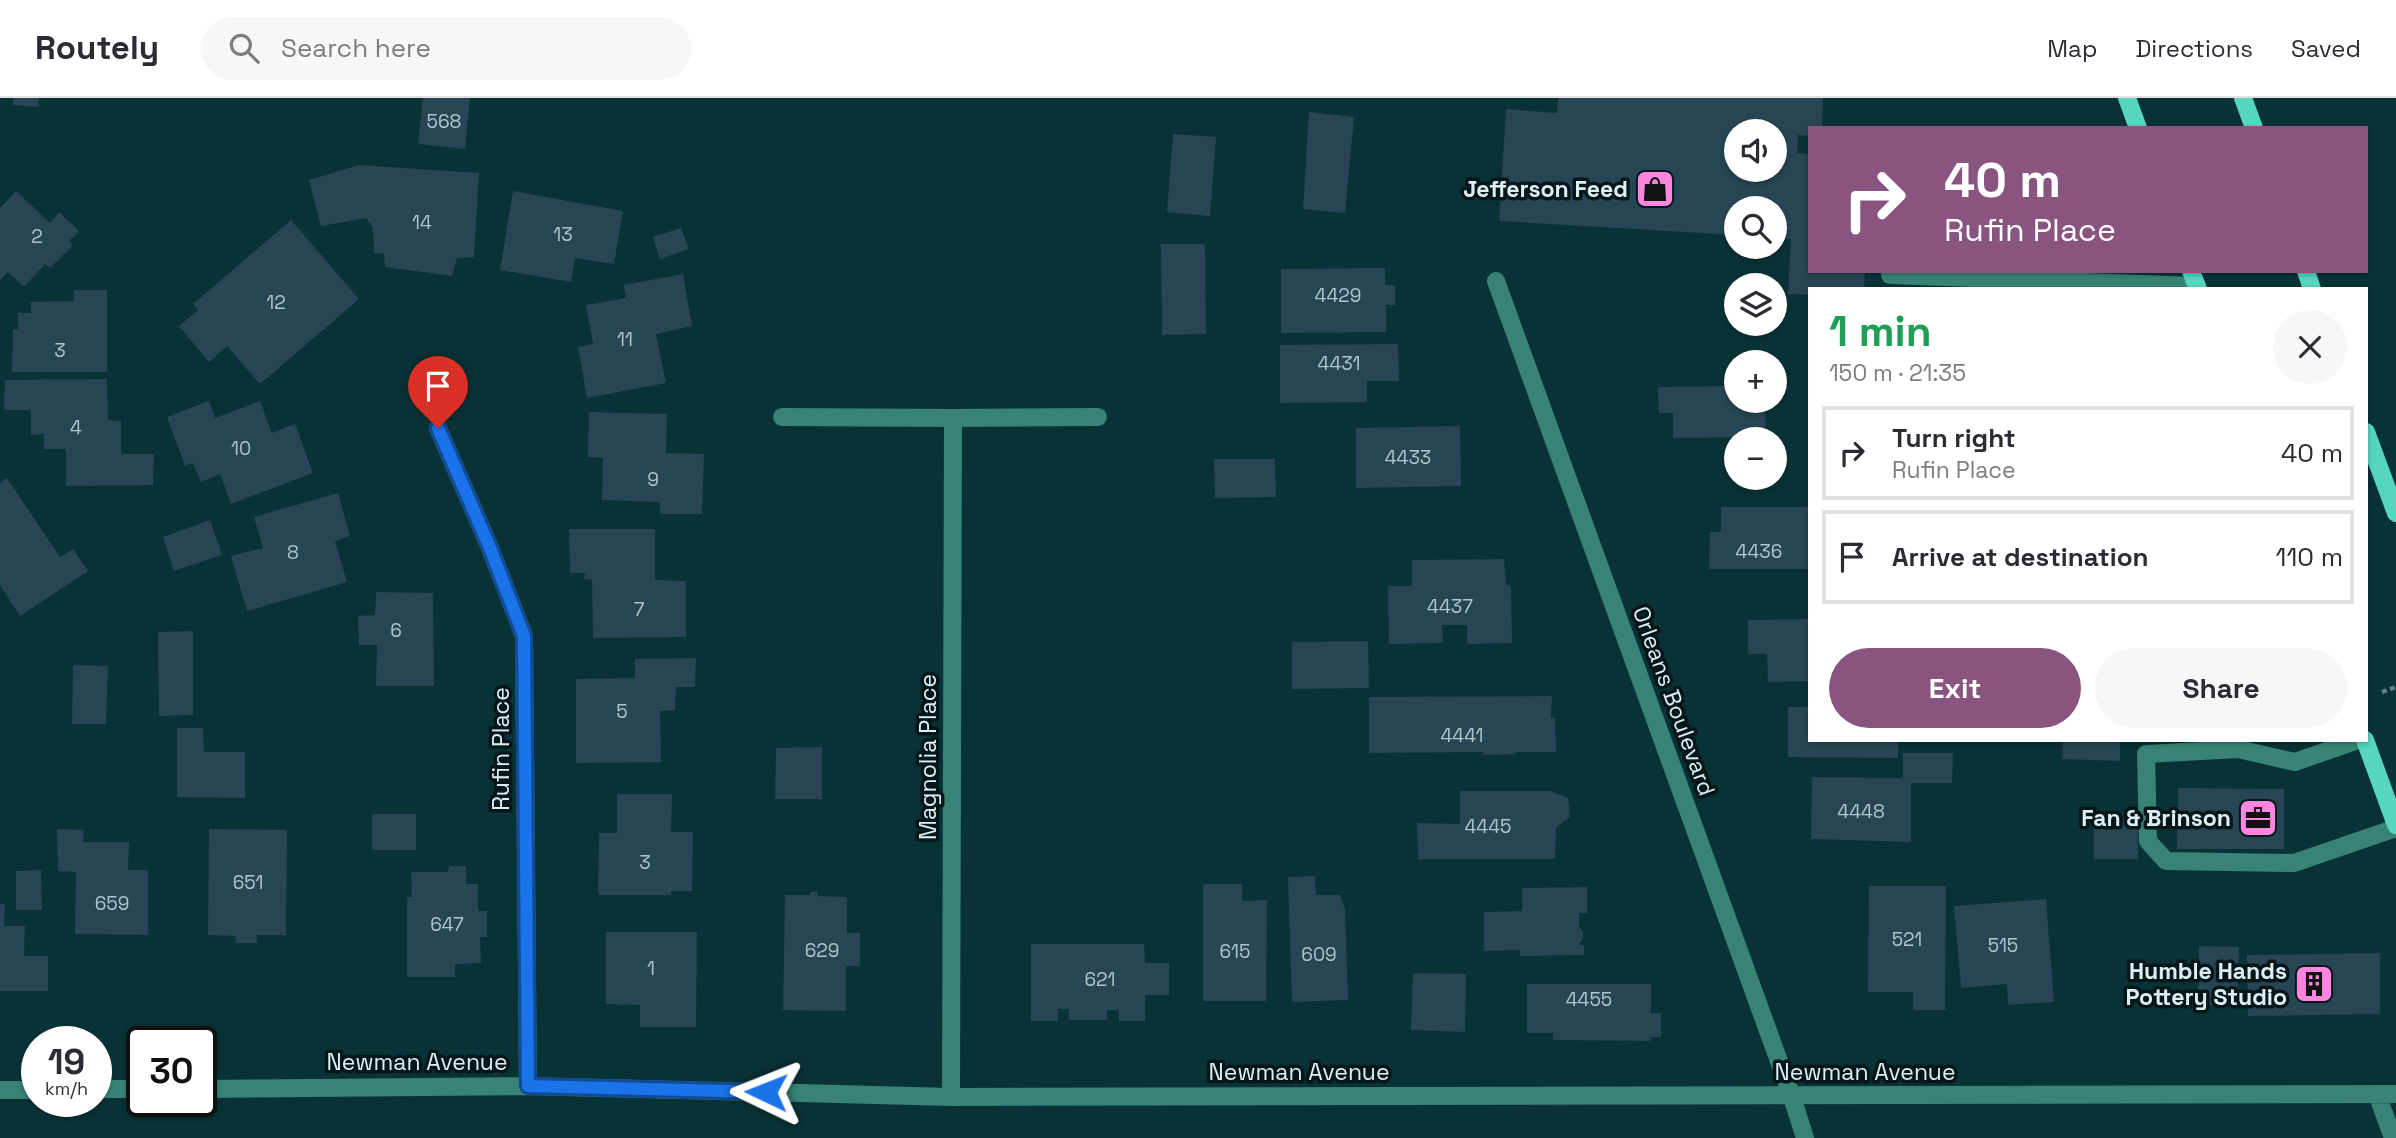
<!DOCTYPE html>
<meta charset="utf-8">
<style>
body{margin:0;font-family:"Space Grotesk",sans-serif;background:#f7f7f7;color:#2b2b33;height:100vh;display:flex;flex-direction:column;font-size:26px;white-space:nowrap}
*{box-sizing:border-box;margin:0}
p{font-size:23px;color:#7c7c81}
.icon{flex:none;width:38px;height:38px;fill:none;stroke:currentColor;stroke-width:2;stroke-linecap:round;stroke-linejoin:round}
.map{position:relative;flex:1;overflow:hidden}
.details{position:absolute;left:1808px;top:189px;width:560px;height:455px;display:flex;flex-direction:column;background:#fff;border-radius:0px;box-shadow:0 2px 5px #0004}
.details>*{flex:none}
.guide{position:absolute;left:1808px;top:28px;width:560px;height:147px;border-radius:0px;box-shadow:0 2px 5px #0004;background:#8a5480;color:#fff;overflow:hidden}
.buttons{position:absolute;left:1724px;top:21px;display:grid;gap:14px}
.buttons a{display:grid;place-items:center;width:63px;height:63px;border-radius:50%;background:#fff;box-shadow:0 2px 5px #0004;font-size:35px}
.speed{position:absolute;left:21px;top:928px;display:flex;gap:14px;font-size:35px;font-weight:700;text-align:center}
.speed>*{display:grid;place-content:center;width:91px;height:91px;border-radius:50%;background:#fff;box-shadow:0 2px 5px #0004;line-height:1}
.speed small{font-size:18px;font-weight:400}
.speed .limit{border:4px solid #111;border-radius:10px;background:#fff;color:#111}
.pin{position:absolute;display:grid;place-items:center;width:60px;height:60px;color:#fff;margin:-72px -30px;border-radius:50% 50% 50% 0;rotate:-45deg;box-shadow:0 0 7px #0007}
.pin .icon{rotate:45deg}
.me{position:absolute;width:77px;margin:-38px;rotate:272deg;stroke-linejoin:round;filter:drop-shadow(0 0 5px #0008)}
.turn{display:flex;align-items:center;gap:24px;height:147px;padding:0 21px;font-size:32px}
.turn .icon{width:91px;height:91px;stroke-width:2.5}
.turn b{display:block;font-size:49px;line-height:60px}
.round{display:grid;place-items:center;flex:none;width:74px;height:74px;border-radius:37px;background:#f7f7f7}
.overview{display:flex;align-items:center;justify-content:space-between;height:119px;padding:0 21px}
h1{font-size:42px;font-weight:700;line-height:52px;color:#1e9e55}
.button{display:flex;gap:14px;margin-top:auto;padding:14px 21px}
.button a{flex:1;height:80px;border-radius:42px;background:#8a5480;color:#fff;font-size:28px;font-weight:700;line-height:80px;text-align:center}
.button a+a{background:#f7f7f7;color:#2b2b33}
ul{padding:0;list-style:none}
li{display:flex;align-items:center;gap:21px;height:94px;margin:0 14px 10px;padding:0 7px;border:4px solid #e1e1e2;border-radius:0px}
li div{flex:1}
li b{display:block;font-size:26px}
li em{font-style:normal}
header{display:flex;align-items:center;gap:42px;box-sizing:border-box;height:98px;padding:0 35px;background:#fff;border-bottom:2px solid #e1e1e2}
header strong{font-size:33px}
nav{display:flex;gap:38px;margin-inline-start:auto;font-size:24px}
.search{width:490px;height:63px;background:#f7f7f7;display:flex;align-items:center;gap:18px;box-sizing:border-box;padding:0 24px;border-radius:38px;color:#7c7c81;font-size:26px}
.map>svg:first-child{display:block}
.building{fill:#274554;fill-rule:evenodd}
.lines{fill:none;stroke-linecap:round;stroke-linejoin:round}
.path{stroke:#5f8083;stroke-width:4.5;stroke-dasharray:5 3.5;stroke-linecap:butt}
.minor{stroke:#388375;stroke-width:18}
.major{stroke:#56d6be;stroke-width:18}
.route-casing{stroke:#114b97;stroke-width:18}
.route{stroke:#1a73e8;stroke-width:12}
.labels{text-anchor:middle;stroke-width:7;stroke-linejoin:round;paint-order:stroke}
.number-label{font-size:19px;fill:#aec5ca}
.poi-label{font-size:23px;font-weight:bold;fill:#dbf0f2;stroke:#071719;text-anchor:end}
.street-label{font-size:23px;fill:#dbf0f2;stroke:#071719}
</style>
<header>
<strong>Routely</strong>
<div class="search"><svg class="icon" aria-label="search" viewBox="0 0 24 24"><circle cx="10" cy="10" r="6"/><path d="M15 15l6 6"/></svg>Search here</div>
<nav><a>Map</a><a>Directions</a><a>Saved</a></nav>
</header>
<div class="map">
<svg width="2396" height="1040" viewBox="0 0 2396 1040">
<rect width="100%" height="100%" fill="#093236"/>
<path class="building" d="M13 0H39L38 9 13 7Z
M423 0H470L465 51 418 46Z
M1558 0H1823L1822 30H1810V38L1798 37 1797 55 1810 56V173H1865L1864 191H1810V197L1788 196 1791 141 1774 140V110H1736V137L1499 123 1506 11 1557 15ZM1736 33H1774V72H1736Z
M1309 14 1354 19 1345 115 1303 111Z
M1173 36 1216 39 1210 118 1167 114Z
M359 67 479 75 474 159 457 160 452 178 385 169 384 156 374 155 373 130 366 120 321 128 309 82Z
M16 93 50 125 59 114 79 133 69 143 73 147 50 170 45 166 24 189 8 174 0 182V110Z
M513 93 623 113 614 166 575 160 571 184 500 172Z
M291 122 359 201 260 286 227 248 209 264 179 228 198 212 193 206Z
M681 130 689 151 660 161 653 139Z
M1161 146H1205L1206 236 1162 237Z
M1385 170V187H1395V207H1386V234L1281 235V171Z
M683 176 692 228 656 236 666 285 587 300 578 249 593 246 586 207 626 200 624 187Z
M74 192H107V274H12L13 231H18V215H31V204L74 203Z
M1398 246 1399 283H1367V304L1280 305V247Z
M107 281 108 322 121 323V356H154L153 387 66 388V351H44V336L31 337V312H4L5 282Z
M1736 288V303H1765L1766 339 1673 340V315H1659L1658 289Z
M209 303 215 320 260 303 272 335 295 326 313 375 231 406 220 376 201 384 193 365 185 368 167 319Z
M589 314 667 316 666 355 704 356 702 416H660V404L602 402 603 360 588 359Z
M1460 328 1461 388 1356 390V330Z
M1214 361H1275L1276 399 1215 400Z
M7 380 60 459 73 451 88 473 20 518 0 487V385Z
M338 395 350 438 335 443 347 484 247 513 231 458 263 450 254 419Z
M1721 409H1810V471H1709L1710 434H1721Z
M210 422 222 457 174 473 163 439Z
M569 431H655V482L686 483V539L593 540 592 482 584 481 585 475H570Z
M1504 461 1506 487 1511 488 1512 545 1467 546V527H1442L1443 545 1389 546 1388 488H1412V462Z
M376 494 433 495 434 588H376L377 547H359L358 518 375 517Z
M1810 521V583L1768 584 1767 556H1748V522Z
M193 533V617L159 618 158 534Z
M1368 543 1369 590 1292 591V544Z
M696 560 695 589H676L675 612 660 613 661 664 576 665V581L635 580V561Z
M73 567 108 568 106 626H72Z
M1552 598 1551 620H1555L1556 654H1516L1517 656 1483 657V654L1369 655V599Z
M1788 609H1810V642H1898V660L1788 659Z
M177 630H203L204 654H245V700L177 699Z
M2063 642H2120V663L2062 661Z
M822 649V701H775L776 650Z
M1903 655H1953L1952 685H1911V744L1811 741 1812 679 1903 680Z
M2178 690 2284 691V751H2177Z
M1460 693H1550L1568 700 1570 719 1556 730 1555 761H1418L1417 725 1460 726Z
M617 696H672L671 734H693L692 793H671V797H598L599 735H617Z
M372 716H416V752H372Z
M2094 721 2138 722V761H2094Z
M57 731 84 732 83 744H129L128 772H148V837L75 836 76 774 58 773Z
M209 731 287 732 286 837H257V845H235L236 838 208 837Z
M449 768H466V786H478V813H487V839H480L481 865 455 866V879H407V799H412L411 774H448Z
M41 772 42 812H16V773Z
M1315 778 1316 797H1340L1345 811 1348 902 1292 904 1288 779Z
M1203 786H1242V803L1267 802 1266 903H1203Z
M1869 788H1946L1945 912H1913V894H1868Z
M1587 789V815H1579V829L1583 834V841L1578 847H1584V857L1520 858V852L1484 853V814L1522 813V790Z
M810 794H817L818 798 847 799V835H860V868H846V913L783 912 785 797H810Z
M2046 801 2054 904 2008 907 2007 886 1961 890 1954 808Z
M0 806H5L4 828H25L24 858H48V893H0Z
M606 834H697L696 929H640V907L606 906Z
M1031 846H1144L1145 865H1169V897H1145V923H1119V912H1107V922H1069V911H1058V923H1031Z
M2199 848 2239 849 2237 908 2198 907Z
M2380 855V916L2248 918 2247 857Z
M1413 875 1466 876 1465 934 1411 932Z
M1527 886H1651V915H1661V939H1651L1650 943 1553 942V935H1527Z"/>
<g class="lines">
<path class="path" d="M2382 594 2396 589"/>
<path class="minor" d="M1890 177 2197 188
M1496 183 1792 999 1805 1040
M782 319 953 320 951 999
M953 320 1098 319
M438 330 490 450 524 538 528 988
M2358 642 2295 664 2238 651 2146 656 2148 743 2166 763 2294 765 2396 730
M96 991H142
M201 991 528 988 951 999 2396 996
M0 992H37
M2377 996 2393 1040"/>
<path class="major" d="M2127 0 2138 30
M2243 0 2254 30
M2191 173 2198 191
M2306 173 2312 191
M2366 334 2396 415
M2365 642 2396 727"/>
</g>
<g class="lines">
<g class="route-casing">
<path id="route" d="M438 330 490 450 524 538 528 988 766 994"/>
</g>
<use href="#route" class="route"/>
</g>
<defs>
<g id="shop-square" transform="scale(2.0125)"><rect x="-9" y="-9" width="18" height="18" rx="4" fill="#ff85df" stroke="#071719"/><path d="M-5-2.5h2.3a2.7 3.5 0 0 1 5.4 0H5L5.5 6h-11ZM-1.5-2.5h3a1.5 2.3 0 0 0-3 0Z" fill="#111"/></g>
<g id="office-square" transform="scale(2.0125)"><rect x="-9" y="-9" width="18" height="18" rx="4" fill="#ff85df" stroke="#071719"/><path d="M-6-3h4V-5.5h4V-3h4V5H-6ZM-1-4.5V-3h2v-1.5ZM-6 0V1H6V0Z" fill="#111"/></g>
<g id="building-square" transform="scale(2.0125)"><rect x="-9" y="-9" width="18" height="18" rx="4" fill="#ff85df" stroke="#071719"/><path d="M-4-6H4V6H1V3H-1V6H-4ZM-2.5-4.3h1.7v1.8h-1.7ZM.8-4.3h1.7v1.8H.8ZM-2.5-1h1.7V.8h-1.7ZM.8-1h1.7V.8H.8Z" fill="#111"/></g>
</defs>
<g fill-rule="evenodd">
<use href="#shop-square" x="1655" y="91"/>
<use href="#office-square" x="2258" y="720"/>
<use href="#building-square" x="2314" y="886"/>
</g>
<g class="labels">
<g class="number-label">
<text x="444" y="30">568</text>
<text x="422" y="131">14</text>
<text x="563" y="143">13</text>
<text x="37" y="145">2</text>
<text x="1338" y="204">4429</text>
<text x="276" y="211">12</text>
<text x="625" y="248">11</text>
<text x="60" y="259">3</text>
<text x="1339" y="272">4431</text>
<text x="76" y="336">4</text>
<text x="241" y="357">10</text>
<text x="1408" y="366">4433</text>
<text x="653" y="388">9</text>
<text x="1759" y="460">4436</text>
<text x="293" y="461">8</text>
<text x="1450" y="515">4437</text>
<text x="639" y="518">7</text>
<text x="396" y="539">6</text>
<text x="622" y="620">5</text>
<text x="1462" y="644">4441</text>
<text x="1861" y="720">4448</text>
<text x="1488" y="735">4445</text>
<text x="645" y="771">3</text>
<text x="248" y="791">651</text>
<text x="112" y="812">659</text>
<text x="447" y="833">647</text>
<text x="1907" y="848">521</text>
<text x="2003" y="854">515</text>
<text x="822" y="859">629</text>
<text x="1235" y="860">615</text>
<text x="1319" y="863">609</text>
<text x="651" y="877">1</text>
<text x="1100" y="888">621</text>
<text x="1589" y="908">4455</text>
</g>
<g class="poi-label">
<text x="1628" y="99">Jefferson Feed</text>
<text x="2231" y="728">Fan &amp; Brinson</text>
<text x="2287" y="881">Humble Hands<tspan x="2287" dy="26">Pottery Studio</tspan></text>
</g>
<g class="street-label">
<text transform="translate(1674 603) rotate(70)" y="8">Orleans Boulevard</text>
<text transform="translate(501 651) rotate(-90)" y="8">Rufin Place</text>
<text transform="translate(928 659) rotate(-90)" y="8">Magnolia Place</text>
<text x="417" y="972">Newman Avenue</text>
<text x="1299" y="982">Newman Avenue</text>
<text x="1865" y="982">Newman Avenue</text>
</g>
</g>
</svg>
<div class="buttons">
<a><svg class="icon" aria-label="sound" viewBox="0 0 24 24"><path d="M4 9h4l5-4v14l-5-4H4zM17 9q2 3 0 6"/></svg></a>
<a><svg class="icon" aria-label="search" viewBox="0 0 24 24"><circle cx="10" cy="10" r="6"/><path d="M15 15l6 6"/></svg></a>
<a><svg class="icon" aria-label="layers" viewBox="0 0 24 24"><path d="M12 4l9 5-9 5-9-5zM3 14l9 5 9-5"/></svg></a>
<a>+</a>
<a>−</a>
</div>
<div class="speed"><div>19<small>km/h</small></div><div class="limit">30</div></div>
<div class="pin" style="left:438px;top:330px;background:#d93025"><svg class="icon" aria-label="arrive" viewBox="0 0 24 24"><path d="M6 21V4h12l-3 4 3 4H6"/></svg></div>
<svg class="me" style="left:766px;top:994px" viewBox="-20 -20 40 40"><path d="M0-17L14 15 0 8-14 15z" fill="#1a73e8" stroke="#fff" stroke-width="4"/></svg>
<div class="guide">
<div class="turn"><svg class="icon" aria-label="right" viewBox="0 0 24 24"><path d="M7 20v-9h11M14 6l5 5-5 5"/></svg><div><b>40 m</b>Rufin Place</div></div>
</div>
<section class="details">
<div class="overview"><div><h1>1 min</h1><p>150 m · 21:35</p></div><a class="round"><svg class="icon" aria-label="close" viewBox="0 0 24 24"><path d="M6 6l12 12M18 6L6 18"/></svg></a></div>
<ul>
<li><svg class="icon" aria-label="right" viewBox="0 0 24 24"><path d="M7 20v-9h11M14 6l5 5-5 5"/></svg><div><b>Turn right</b><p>Rufin Place</p></div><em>40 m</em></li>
<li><svg class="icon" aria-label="arrive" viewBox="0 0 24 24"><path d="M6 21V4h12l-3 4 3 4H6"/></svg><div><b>Arrive at destination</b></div><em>110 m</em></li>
</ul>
<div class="button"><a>Exit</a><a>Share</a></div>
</section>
</div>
